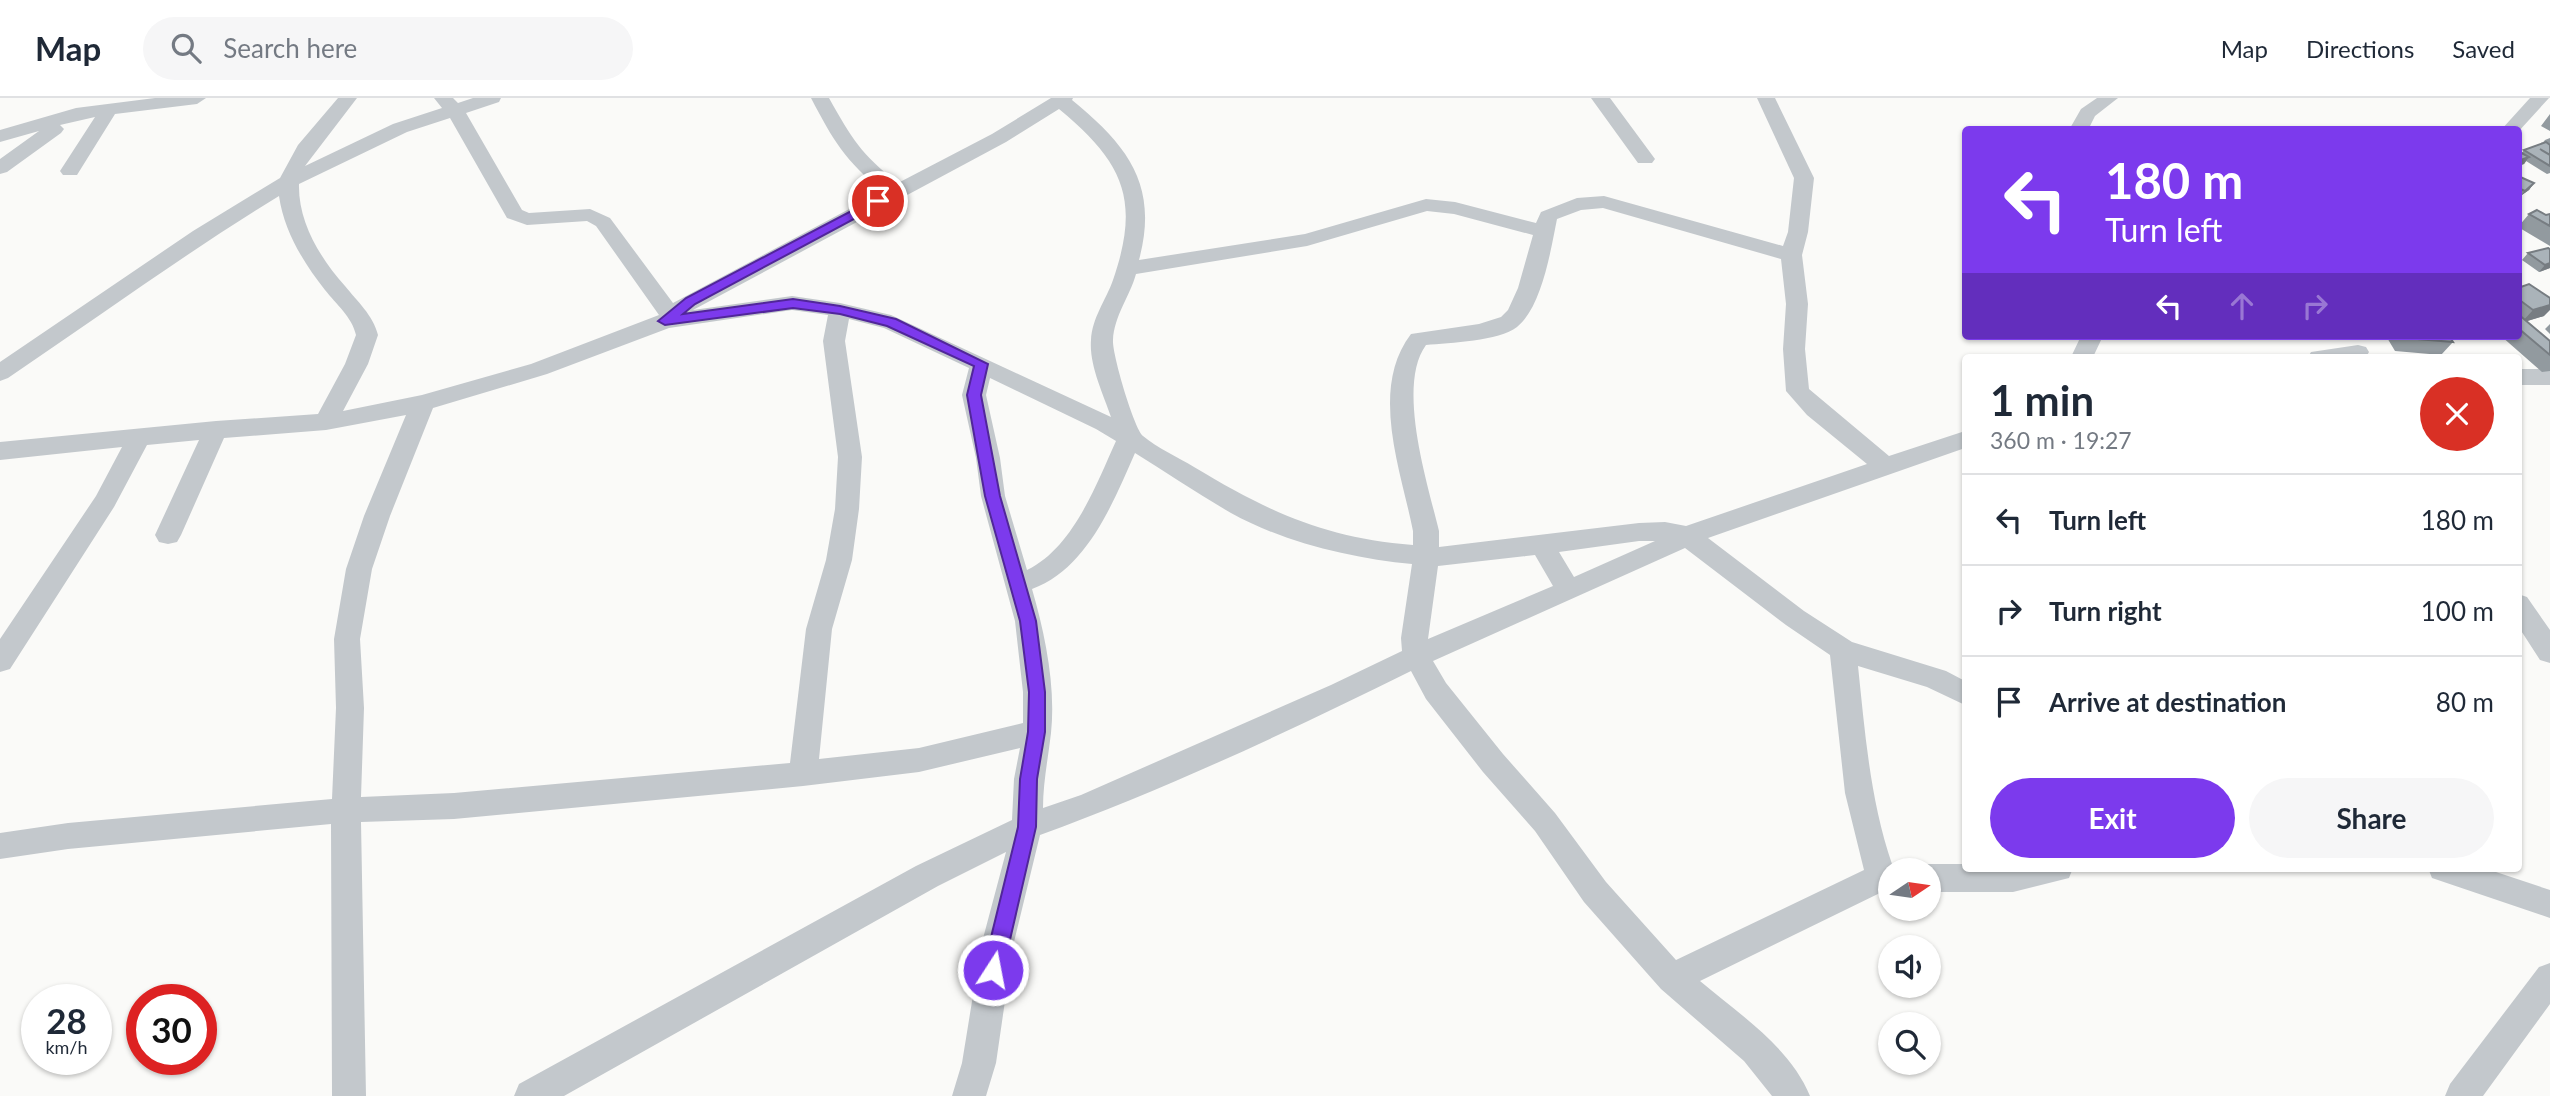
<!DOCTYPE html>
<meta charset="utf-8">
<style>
body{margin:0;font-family:Lato,sans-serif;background:#f6f6f7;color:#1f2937;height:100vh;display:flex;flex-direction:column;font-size:26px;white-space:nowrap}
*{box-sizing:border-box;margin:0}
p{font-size:23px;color:#747a83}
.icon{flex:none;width:38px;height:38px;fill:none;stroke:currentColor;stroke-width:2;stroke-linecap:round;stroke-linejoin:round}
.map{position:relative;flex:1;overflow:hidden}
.details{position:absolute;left:1962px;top:256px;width:560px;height:518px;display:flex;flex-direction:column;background:#fff;border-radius:7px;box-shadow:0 2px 5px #0004}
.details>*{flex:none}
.hud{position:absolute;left:1962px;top:28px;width:560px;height:214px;border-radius:7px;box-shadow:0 2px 5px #0004;background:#7c3aed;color:#fff;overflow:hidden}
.needle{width:46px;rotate:77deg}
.controls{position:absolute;left:1878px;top:760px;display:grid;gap:14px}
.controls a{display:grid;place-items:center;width:63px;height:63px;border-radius:50%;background:#fff;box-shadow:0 2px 5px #0004;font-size:35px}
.speed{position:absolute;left:21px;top:886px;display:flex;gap:14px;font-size:35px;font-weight:700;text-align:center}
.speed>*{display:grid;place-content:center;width:91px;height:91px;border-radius:50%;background:#fff;box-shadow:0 2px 5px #0004;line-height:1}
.speed small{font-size:18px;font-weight:400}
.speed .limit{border:10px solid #d22;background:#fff;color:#111}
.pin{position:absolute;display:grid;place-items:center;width:60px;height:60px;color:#fff;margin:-30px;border:4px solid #fff;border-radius:50%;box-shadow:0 2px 7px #0007}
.me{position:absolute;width:77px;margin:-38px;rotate:11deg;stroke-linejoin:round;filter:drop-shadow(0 0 5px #0008)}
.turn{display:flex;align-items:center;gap:24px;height:147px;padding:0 28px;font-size:32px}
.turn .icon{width:91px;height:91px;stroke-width:2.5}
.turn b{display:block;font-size:49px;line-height:60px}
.lanes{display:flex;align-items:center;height:66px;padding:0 28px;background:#0003;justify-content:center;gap:35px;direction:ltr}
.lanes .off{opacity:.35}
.round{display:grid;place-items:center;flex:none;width:74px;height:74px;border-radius:37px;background:#f6f6f7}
.overview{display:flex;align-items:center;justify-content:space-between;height:119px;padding:0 28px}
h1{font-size:42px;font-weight:700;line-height:52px}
.primary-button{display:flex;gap:14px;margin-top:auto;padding:14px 28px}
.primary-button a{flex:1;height:80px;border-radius:42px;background:#7c3aed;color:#fff;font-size:28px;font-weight:700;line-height:80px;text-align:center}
.primary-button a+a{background:#f6f6f7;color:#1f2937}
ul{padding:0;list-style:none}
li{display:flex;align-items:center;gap:21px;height:91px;padding:0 28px;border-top:2px solid #e0e1e3}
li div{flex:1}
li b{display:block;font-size:26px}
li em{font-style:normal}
header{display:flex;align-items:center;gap:42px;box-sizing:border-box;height:98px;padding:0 35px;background:#fff;border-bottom:2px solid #e0e1e3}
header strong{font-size:33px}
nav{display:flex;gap:38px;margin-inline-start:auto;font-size:24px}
.search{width:490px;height:63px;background:#f6f6f7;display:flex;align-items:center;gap:18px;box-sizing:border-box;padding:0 24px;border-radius:38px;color:#747a83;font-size:26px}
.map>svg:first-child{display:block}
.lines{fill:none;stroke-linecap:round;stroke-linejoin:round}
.minor{fill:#c3c8cc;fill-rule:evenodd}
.wall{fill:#929a9f}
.shaded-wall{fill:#777d82}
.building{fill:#aab3b9;stroke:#777d82;stroke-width:2}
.route{fill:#7c3aed;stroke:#51269a;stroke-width:2}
</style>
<header>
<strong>Map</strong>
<div class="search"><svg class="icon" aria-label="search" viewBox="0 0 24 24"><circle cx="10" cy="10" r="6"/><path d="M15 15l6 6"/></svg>Search here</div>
<nav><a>Map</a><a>Directions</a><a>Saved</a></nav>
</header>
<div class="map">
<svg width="2550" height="998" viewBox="0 0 2550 998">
<rect width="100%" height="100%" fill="#fafaf8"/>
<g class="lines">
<path class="minor" d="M155 0H206L197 6 115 16 77 77H63L60 73 95 19 60 27 64 31 61 35 7 74 0 76V61L39 33 0 44V32L76 10Z
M338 0H357L305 68 393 26 442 10 434 0H453L458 5 473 0H501L499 4 466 15 522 112 529 115 590 111 610 120 673 205 883 93C845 63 833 42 811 0H829C852 41 861 56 898 85L992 36 1051 0H1073L1072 2C1128 48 1159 87 1139 162L1305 136 1426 101 1455 104 1536 125 1541 114 1577 100 1604 98 1783 148 1788 134 1794 80 1757 0H1775L1814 80 1808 134 1802 157 1808 206 1805 251 1809 291 1889 358 1965 333V350L1708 440 1804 513 1852 544 1946 573 1965 583V607L1927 589 1858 568C1865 634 1870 702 1892 766L1902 772H1890V793H1884L1700 883C1739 916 1790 949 1810 998H1772L1744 963 1661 891 1584 804 1535 733 1483 674 1426 601 1411 573C1290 633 1166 691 1040 737L1013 848 996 965 986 998H952L962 965 981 848 1006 754 938 788 564 998H514L519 986 916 768 1012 722 1014 681 1020 650 919 674 803 688 454 721 361 724 366 998H332L331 726 68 751 0 761V735L68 725 332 701 336 610 334 541 346 471 364 418 406 317 326 332 224 340 181 437 177 444 168 446 159 444 155 437 199 342 147 347 114 409 10 571 0 574V541L96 398 122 349 0 362V344L216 323 318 316 345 266 356 237C352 219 336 206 325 192 303 164 284 133 279 98 186 155 98 219 8 280L0 283V264L193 133 280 80 298 47ZM1059 11C1123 64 1141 101 1113 182 1106 202 1092 220 1091 242 1089 267 1103 295 1111 319L891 217 840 205 792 198 693 212 1006 44ZM450 20 507 120 527 127 587 123 596 128 659 217 531 266 422 297 343 313 368 266 378 237C373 217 357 203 345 188 320 160 298 124 299 86L407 34ZM1603 110 1781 161 1786 206 1783 251 1786 293 1807 317 1867 366 1686 428 1665 424 1639 425 1439 449V433C1428 387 1396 288 1426 247 1450 245 1499 243 1517 229 1542 209 1551 151 1557 121L1581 112ZM1427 113 1454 116 1533 137 1518 190 1508 212 1501 219 1479 226 1411 236C1369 291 1401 372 1413 433V447C1325 440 1269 414 1194 369 1178 359 1157 350 1143 338 1134 330 1112 256 1113 242 1114 218 1130 198 1136 176L1307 148ZM792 212 828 217 823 243 838 359 835 411 826 462 806 531 790 665 454 695 361 699 364 610 360 541 372 471 390 418 433 310 547 276 669 230ZM849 221 884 230 969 270 962 297 976 360 981 398 1015 523 1023 594V625L919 650 819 661 832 531 852 462 859 411 862 359 845 243ZM990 280 1096 331 1116 343C1096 387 1073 450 1027 472L1005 398 1000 360 986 297ZM1135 355C1167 375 1198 396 1231 415 1283 444 1353 461 1412 466L1401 540 1402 553 1331 587 1081 697 1043 710C1043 685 1048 661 1051 635 1056 588 1045 536 1032 491 1087 471 1113 405 1135 355ZM1639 443H1655L1574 479 1559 454ZM1685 450 1786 527 1830 557 1845 695 1864 772 1676 862 1606 784 1555 715 1503 656 1446 585 1433 563ZM1535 457 1553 488 1428 541 1438 468Z
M1591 0H1610L1655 61 1652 65H1638Z
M2097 0H2118L2095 18 2088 32H2069L2081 11Z
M2530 0H2549L2518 34V32H2501Z
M2081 238H2103L2093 259H2071Z
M2358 247 2366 249 2369 254 2366 259H2308L2311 254Z
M2518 271H2550V287H2518Z
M2518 496 2527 499 2550 532V565L2540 562 2518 528Z
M1928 766H1965V770H2073L2069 780 2013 794H1928V772H1917Z
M2428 770H2484L2550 792V820L2432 780Z
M2550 865V906L2483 998H2445L2450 986 2539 869Z"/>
</g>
<path class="wall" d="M2550 16V33L2541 28Z
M2550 40V75L2547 76 2526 63 2524 66 2518 68V53L2522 55 2524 52 2542 46 2545 42Z
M2518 78 2534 85 2529 92 2519 99H2518Z
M2529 116 2546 117 2550 116V148L2518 129Z
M2528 155 2550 170 2539 174 2522 162Z
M2518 190 2544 218 2527 223 2550 243V273L2542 274 2501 238H2518Z
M2550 226V236L2545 231Z
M2386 238H2449L2453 244 2441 257 2395 253Z"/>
<path class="shaded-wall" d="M2529 59 2524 66 2518 68V63Z
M2534 85 2529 92 2519 99 2525 93Z
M2550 165V170L2539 174 2545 167Z
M2550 207V212L2544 218 2521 225 2533 212Z"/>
<path class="building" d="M2546 44 2550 47V57L2540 51 2550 57V68L2524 52Z
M2518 53 2529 59 2518 63Z
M2518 78 2534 85 2525 93 2518 90Z
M2537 112 2546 117 2550 116V128L2529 116Z
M2548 150 2550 151V165L2545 167 2528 155Z
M2529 186 2550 200V207L2533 212 2521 203 2518 204V190Z
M2518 216 2550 243V257L2518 230Z
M2404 238H2449L2453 244 2406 240Z"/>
<path class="route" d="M878 99 884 103 882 106 695 206 683 216 793 201 840 208 896 221 988 266 981 297 1000 398 1036 523 1045 594V634L1037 681 1036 729 1003 872 1000 878 993 881 986 878 983 872 1018 729 1020 681 1028 634 1029 594 1020 523 985 398 967 297 974 268 887 228 840 216 793 210 665 227 658 223 686 200Z"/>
</svg>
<div class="controls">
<a><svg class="needle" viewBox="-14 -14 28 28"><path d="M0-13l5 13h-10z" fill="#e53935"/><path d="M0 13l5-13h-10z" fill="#747a83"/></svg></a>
<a><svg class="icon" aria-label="sound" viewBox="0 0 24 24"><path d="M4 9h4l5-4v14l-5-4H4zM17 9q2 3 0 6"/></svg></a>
<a><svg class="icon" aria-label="search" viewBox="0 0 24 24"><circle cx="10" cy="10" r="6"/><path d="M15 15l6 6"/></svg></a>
</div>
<div class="speed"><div>28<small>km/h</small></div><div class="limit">30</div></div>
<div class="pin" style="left:878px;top:103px;background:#d93025"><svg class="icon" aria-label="arrive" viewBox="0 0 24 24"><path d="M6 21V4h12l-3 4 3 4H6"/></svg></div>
<svg class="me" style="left:993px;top:872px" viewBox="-20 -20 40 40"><circle r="17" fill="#7c3aed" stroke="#fff" stroke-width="3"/><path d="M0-11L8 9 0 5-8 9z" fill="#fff"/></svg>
<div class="hud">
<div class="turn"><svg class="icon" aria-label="left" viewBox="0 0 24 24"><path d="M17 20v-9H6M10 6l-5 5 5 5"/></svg><div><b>180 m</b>Turn left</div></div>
<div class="lanes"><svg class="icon" aria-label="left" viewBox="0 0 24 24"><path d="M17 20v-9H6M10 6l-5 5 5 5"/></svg><svg class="icon off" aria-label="ahead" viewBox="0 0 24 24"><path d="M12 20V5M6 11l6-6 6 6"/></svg><svg class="icon off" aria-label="right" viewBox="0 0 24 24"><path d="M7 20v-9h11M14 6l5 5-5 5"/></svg></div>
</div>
<section class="details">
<div class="overview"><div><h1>1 min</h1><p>360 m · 19:27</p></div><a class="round" style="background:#d93025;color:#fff"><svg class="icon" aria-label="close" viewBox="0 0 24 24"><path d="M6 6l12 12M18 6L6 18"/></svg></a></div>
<ul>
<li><svg class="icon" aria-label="left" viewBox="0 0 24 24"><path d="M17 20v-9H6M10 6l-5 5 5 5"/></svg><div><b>Turn left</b></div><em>180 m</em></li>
<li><svg class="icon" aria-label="right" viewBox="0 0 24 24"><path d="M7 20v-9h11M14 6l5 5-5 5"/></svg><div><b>Turn right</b></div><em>100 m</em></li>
<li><svg class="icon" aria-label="arrive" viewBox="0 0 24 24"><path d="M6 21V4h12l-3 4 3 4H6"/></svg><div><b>Arrive at destination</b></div><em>80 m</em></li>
</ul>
<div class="primary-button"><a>Exit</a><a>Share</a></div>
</section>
</div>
